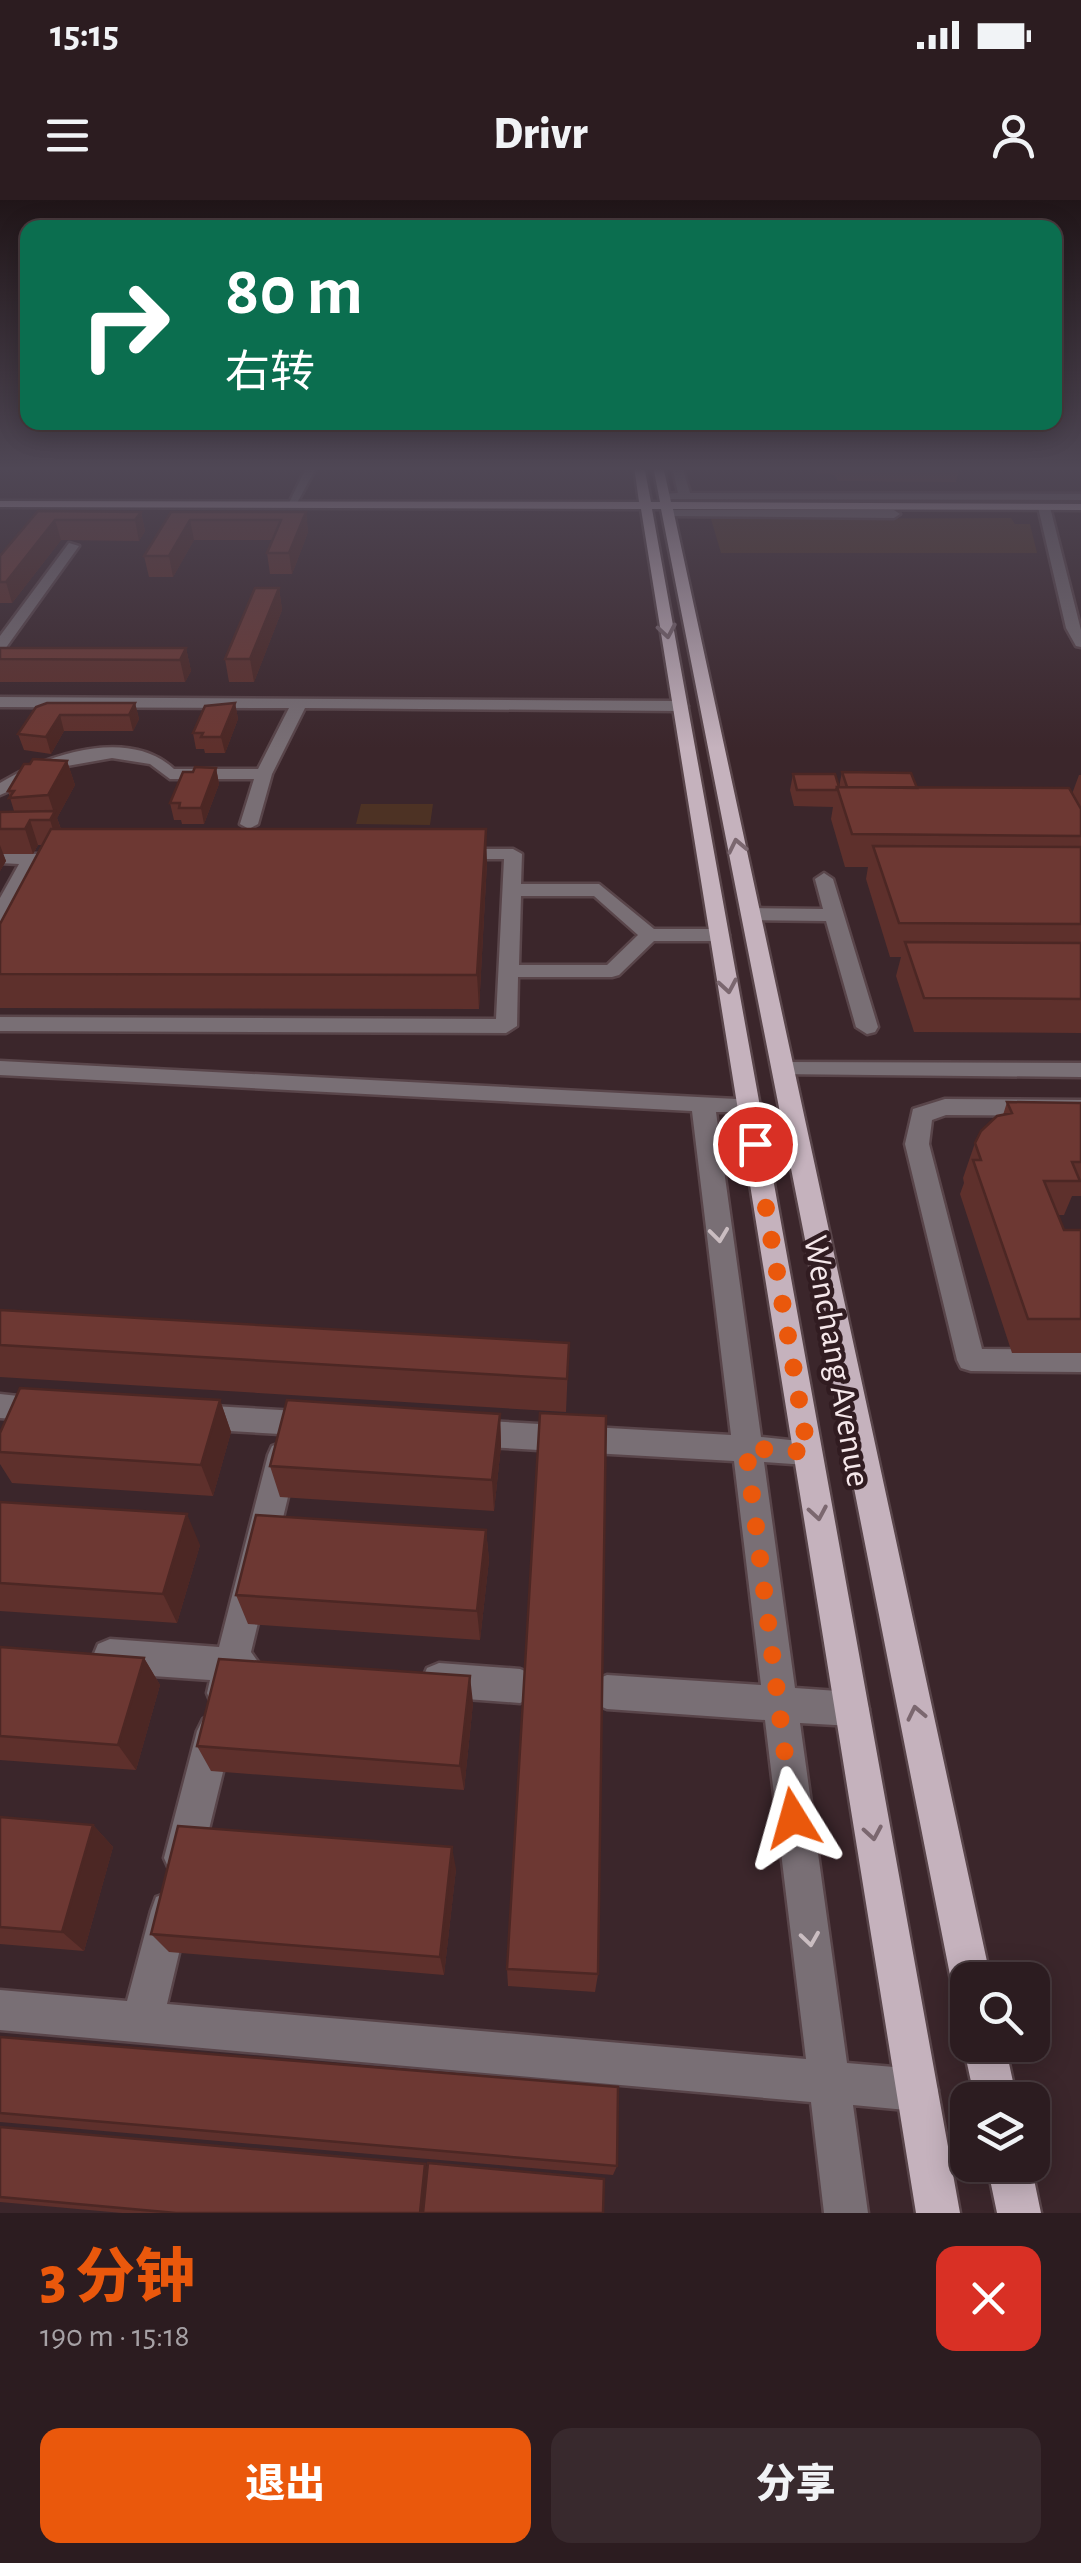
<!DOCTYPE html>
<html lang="zh">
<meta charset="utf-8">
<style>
body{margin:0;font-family:"Alegreya Sans","Noto Sans SC",sans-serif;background:#38292d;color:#f1f3f6;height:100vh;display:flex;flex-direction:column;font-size:38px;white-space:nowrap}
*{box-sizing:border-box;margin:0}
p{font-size:32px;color:#a6a1a5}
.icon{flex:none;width:55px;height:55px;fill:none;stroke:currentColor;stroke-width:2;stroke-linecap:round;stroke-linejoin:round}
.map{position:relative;height:2013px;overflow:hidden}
.sheet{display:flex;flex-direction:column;background:#2c1c20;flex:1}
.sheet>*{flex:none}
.banner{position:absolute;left:20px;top:20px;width:1042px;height:210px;border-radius:20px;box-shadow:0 5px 25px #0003,0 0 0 2px #483a3e;background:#0b6e4f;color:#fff;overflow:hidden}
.tools{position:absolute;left:950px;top:1762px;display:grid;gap:20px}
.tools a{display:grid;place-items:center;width:100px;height:100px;border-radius:20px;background:#2c1c20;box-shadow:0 5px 25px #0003,0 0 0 2px #483a3e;font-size:50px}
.pin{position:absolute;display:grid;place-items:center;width:85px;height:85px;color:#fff;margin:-42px;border:5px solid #fff;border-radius:50%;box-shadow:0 2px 10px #0007}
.me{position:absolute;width:110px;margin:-55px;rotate:352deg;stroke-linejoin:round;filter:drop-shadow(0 0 8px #0008)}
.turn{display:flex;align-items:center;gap:35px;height:210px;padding:0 40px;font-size:45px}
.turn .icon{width:130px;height:130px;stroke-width:2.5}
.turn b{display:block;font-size:70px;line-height:85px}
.round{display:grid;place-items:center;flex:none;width:105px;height:105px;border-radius:20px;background:#38292d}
.headline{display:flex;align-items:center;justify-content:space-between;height:170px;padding:0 40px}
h1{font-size:60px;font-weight:800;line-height:75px;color:#ea580c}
.button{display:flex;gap:20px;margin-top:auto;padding:20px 40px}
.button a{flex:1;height:115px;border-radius:20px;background:#ea580c;color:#fff;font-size:40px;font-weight:800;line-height:115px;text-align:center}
.button a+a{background:#38292d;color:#f1f3f6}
.status{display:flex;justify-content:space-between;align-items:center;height:70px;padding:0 50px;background:#2c1c20;direction:ltr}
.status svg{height:28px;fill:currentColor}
header{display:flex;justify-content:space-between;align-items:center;height:130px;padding:0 40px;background:#2c1c20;font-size:45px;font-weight:800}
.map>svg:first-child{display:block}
.green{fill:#4d3224}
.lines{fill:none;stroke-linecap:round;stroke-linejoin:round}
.minor-casing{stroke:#59454a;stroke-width:5}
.major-casing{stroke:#59454a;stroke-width:5}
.minor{fill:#796f75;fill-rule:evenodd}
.major{fill:#c5b2bd;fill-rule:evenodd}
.wall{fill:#5e302c}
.shaded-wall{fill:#4c2724}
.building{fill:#6d3833;stroke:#4c2724;stroke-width:2.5}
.oneway{stroke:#7b676f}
.oneway2{stroke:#cabdc1}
.route{stroke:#ea580c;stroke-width:18;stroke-dasharray:0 32.4}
.labels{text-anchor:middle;stroke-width:9;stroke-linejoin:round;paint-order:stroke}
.street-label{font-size:35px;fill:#f5e7ea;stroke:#311c21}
</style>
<div class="status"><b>15:15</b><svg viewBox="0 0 49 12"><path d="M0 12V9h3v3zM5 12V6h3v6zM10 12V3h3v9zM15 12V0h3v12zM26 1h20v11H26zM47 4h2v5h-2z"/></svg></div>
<header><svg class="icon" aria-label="menu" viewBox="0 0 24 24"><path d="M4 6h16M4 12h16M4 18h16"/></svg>Drivr<svg class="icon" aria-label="person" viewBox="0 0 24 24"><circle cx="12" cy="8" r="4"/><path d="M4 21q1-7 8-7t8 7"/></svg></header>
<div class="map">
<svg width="1081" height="2013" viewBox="0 0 1081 2013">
<rect width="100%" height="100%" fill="#3b262b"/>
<path class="green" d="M1011 318 1015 324H1030L1037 353H721L711 319Z
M361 604H433L430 625 356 624Z"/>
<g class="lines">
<g class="minor-casing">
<path id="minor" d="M307 266H317L297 303H289Z
M672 266H682L690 293 1081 294V300L666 299 662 294 678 293Z
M1044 304 1050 307 1081 430V447L1076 446 1066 428 1038 307Z
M669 310H894L900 314 894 318 665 316Z
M69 343 79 346 5 449 0 450V436Z
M0 497 680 501 688 506 680 511 305 508 272 574 258 624 249 629 240 624 254 579H170L150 564 112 558 67 566 0 595V583C47 554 129 527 174 569H258L289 508 0 507Z
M65 648 74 653 71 657 37 664 10 716 0 722V698L19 664 0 663V653L38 654Z
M513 649 522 654 521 684H599L654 729H719L729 735 719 741H654L619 775 612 777H518L517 826 506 833 0 831V817L496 819 504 659H455L446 654 455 649ZM521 696H594L638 735 607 765H519Z
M824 673 833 679 878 827 875 832 867 834 856 827 826 721 751 720 741 714 751 708 823 709 815 679Z
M0 861 756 900 760 906 756 912H716L761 1237 818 1243 822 1252 818 1261 807 1265 764 1262 795 1488 852 1492 864 1497 869 1509 864 1521 852 1526 800 1523 847 1863 917 1869 932 1875 938 1890 932 1905 917 1911 853 1905 868 2013H824L811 1902 0 1830V1790L127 1801 151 1711 156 1697 170 1692 184 1697 189 1711 167 1804 806 1859 765 1520 607 1509 595 1504 590 1492 595 1480 607 1475 761 1485 734 1261 469 1246 459 1242 454 1233 459 1224 469 1220 731 1235 692 911 0 875Z
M783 862 1081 863V877L775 874 772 869 775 864Z
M945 899 1081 900V916L946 915 932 920 929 944 982 1149 1081 1150V1172L971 1171 961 1168 957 1160 905 944 913 909Z
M0 1194 55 1200 59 1209 55 1218 45 1221 0 1218Z
M195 1205 314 1212 324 1215 329 1224 324 1233 314 1236 195 1229 185 1226 180 1217 185 1208Z
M283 1242 294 1246 298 1255 251 1452 261 1466 256 1478 244 1483 236 1505 224 1510 212 1505 207 1493 210 1480 110 1473 98 1468 93 1456 98 1444 110 1439 219 1447 268 1255 272 1246Z
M439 1463 520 1469 532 1474 537 1486 532 1498 520 1503 439 1497 427 1492 422 1480 427 1468Z
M215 1513 227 1519 233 1531 202 1658 196 1671 183 1677 170 1671 164 1658 197 1531 203 1519Z"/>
</g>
<g class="major-casing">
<path id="major" d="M634 266H644L651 302H660L653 266H663L671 302 1081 304V310L673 309 991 1780H968V1798L957 1794 951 1780 661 309H652L960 2013H916L641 309 0 307V301L639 302Z
M968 1835V1845H1005L1017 1900H975L963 1845Z
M987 1965H1031L1041 2013H997Z"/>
</g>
<use href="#minor" class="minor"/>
<use href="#major" class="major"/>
</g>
<path class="wall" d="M788 266H960L956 282 838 281 835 275 817 273 816 270 790 269Z
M38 311 141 312 145 331 139 341 61 340 12 403H0V356Z
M171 312H306L308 332 292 374H270L267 353 273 340H194L173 377H149L144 356Z
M279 388 282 410 254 482H229L225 459Z
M0 448H186L191 471 185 482H0Z
M135 503 139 519 133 531H64L51 554 24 550 18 534 36 507Z
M235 503 238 519 225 553H205L204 549H196L193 533Z
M67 561 75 585 57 618 61 629 487 662 479 809 0 808V724L42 645H38L33 654H3L6 661 0 671V612L14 611 8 591Z
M216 568 219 584 204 624H182L181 620H174L170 603 193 572Z
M842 572 917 588 1072 594 1079 575H1081V833L914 832 896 776 901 757H890L866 679 868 667H845L831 619 833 607 794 606 790 590 793 574 839 587Z
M1007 902 1081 903V996H1072L1064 1015H1058L1064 1030H1081V1153H1012L960 994 964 983 963 978 975 943 1003 915Z
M0 1110 569 1143 566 1212 0 1177Z
M220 1200 231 1232 213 1296 12 1283 0 1264V1252Z
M500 1214 501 1246 494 1311 280 1297 270 1266Z
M0 1302 200 1345 177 1423 0 1411Z
M486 1330 489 1360 480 1440 248 1424 236 1395Z
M0 1447 144 1458 160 1485 136 1570 0 1560Z
M473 1503 464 1590 211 1571 197 1546Z
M0 1617 93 1625 113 1647 84 1751 0 1744Z
M456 1669 444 1775 169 1752 151 1734Z
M507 1769 598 1774 595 1792 508 1786Z
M0 1837 617 1966 613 1975 0 1922Z
M0 1927 425 1964 427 1968 603 2013H122L0 2002Z"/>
<path class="shaded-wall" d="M141 312 145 331 139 341 135 320Z
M306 312 308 332 292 374 289 353Z
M55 320 61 340 12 403 6 382Z
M190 320 194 340 173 377 169 356Z
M279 388 282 410 254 482 250 459Z
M186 448 191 471 185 482 180 460Z
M135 503 139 519 133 531 129 515Z
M235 503 238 519 225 553 221 537Z
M60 515 64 531 51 554 46 537Z
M67 561 75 585 57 618 63 636 58 645 50 620 54 613 48 595Z
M216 568 219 584 204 624 201 608Z
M30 620 38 645 33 654 25 629Z
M486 629 487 662 479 809 477 775Z
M0 645 6 661 0 671Z
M220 1200 231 1232 213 1296 201 1265Z
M500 1214 501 1246 494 1311 492 1280Z
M187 1314 200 1345 177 1423 163 1394Z
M486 1330 489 1360 480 1440 477 1411Z
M144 1458 160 1485 136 1570 118 1545Z
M470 1476 473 1503 464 1590 460 1566Z
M93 1625 113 1647 84 1751 62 1732Z
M452 1647 456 1669 444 1775 440 1757Z
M425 1964 431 1973 427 2013H420Z"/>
<path class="building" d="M38 311 141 312 135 320H55L6 382H0V356Z
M171 312H306L289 353H267L281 320H190L169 356H144Z
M255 388H279L250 459H225Z
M0 448H186L180 460 0 459Z
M47 503H135L129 515H60L46 537 18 534 36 507Z
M235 503 221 537H201L203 533H193L205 506Z
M33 559 67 561 48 595 9 598 14 591H8L24 564H30Z
M195 567 216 568 201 608H179L180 603H170L183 572H193Z
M842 572 911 573 917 588 847 587Z
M793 574H835L839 587H837L836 590H797Z
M837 587 1069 588 1081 609V636L852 634Z
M55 611 50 620H30L25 629H0V612Z
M51 629H486L477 775 0 774V724Z
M873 646 1081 647V724L899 723Z
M905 742 1081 743V799L924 798Z
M1007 902 1081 903V962H1072L1080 981H1044L1064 1030H1081V1119H1028L973 960H981L975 943 981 931 997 916 1012 913Z
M0 1110 569 1143 567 1179 0 1145Z
M20 1188 220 1200 201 1265 0 1252V1233Z
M287 1200 500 1214 492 1280 270 1266Z
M540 1213 606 1216 598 1774 507 1769Z
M0 1302 187 1314 163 1394 0 1383Z
M256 1315 486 1330 477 1411 236 1395Z
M0 1447 144 1458 118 1545 0 1536Z
M219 1459 470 1476 460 1566 197 1546Z
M0 1617 93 1625 62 1732 0 1727Z
M178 1626 452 1647 440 1757 151 1734Z
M0 1837 618 1887 617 1966 0 1913Z
M0 1927 425 1964 420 2013H176L0 1997Z
M428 1963 604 1979 603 2013H423Z"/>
<defs><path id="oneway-chevron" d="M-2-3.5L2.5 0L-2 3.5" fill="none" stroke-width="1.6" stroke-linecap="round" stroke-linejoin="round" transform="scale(2.5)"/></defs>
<g class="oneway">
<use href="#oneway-chevron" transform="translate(667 431) rotate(80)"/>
<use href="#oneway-chevron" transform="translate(737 646) rotate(-102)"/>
<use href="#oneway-chevron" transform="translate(728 786) rotate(80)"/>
<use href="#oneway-chevron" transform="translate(818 1313) rotate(80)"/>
<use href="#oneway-chevron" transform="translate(916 1513) rotate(-102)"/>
<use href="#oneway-chevron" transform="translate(873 1633) rotate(80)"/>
</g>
<g class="oneway2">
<use href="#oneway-chevron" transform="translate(719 1035) rotate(83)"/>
<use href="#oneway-chevron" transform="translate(810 1739) rotate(82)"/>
</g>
<linearGradient id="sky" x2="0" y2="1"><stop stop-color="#201518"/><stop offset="0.49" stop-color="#4f4755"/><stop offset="1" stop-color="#4f4755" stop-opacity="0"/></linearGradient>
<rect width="1081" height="548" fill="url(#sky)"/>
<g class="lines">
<path class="route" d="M755 944 808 1252 746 1248 793 1618"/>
</g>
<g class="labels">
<g class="street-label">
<text transform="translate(838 1161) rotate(80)" y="12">Wenchang Avenue</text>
</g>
</g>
</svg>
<div class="tools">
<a><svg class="icon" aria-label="search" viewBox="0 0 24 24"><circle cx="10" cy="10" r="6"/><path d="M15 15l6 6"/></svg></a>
<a><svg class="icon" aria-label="layers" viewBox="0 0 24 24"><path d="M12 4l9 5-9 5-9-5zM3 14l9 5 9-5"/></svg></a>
</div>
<div class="pin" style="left:755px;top:944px;background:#d93025"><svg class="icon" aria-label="arrive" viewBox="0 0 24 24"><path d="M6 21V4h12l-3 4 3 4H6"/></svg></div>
<svg class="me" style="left:793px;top:1618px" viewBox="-20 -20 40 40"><path d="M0-17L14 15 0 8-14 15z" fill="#ea580c" stroke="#fff" stroke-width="4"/></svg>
<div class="banner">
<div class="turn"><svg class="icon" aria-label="right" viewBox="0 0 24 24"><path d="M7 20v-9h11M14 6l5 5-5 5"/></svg><div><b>80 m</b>右转</div></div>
</div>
</div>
<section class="sheet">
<div class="headline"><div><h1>3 分钟</h1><p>190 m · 15:18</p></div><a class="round" style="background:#d93025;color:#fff"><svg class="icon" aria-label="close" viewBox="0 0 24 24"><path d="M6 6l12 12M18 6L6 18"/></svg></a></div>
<div class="button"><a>退出</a><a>分享</a></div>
</section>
